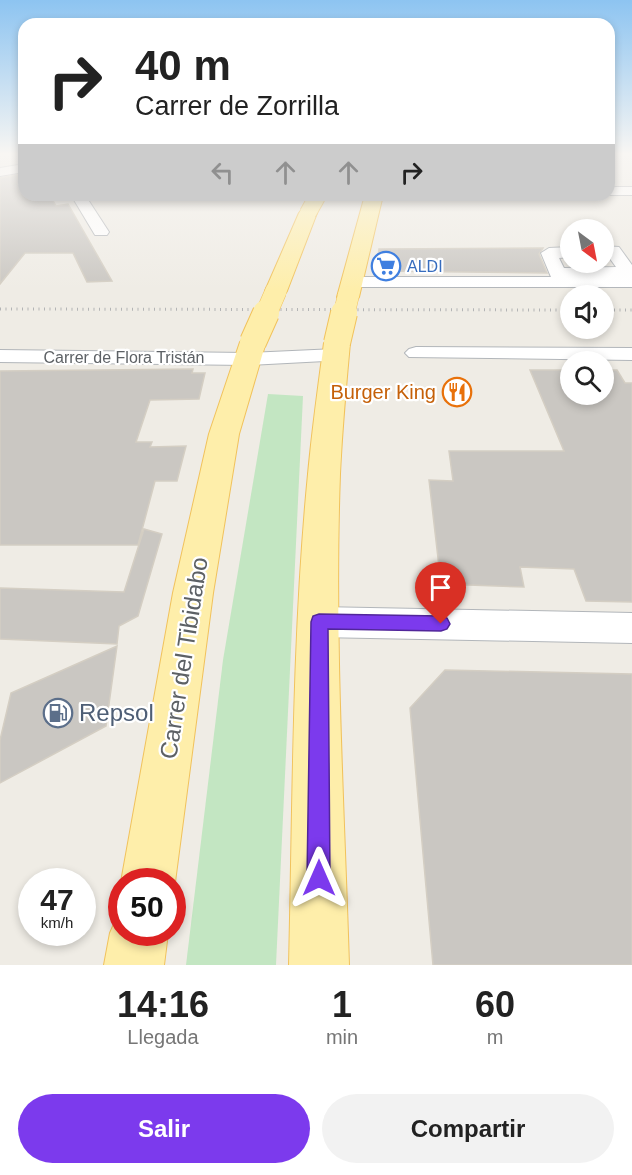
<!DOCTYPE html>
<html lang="es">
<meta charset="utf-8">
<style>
body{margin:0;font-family:Helvetica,sans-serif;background:#f2f2f2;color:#222;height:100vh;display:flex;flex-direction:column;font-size:22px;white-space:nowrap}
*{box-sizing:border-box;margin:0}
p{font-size:20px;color:#767676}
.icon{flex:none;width:33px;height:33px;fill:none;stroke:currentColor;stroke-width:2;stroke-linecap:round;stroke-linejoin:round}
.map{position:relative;height:965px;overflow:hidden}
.details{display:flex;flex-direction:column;background:#fff;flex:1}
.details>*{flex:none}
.top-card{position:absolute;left:18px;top:18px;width:597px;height:183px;border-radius:18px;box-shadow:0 3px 9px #0003;background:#fff;color:#222;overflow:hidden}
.needle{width:39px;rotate:148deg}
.buttons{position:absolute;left:560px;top:219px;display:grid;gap:12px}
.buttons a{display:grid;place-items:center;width:54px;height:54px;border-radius:50%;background:#fff;box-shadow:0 3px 9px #0003;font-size:30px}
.speed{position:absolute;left:18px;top:868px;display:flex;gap:12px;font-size:30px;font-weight:700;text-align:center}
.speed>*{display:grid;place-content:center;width:78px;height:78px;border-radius:50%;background:#fff;box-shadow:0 3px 9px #0003;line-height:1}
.speed small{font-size:15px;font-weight:400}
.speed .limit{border:9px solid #d22;background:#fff;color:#111}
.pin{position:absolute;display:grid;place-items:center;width:51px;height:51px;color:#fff;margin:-62px -26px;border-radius:50% 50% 50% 0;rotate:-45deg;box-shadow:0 0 6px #0007}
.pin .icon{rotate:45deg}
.me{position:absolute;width:66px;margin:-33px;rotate:0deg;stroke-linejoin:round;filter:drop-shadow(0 0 4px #0008)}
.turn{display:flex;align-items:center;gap:21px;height:126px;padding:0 18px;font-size:27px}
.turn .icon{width:78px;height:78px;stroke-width:2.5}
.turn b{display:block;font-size:42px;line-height:51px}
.lanes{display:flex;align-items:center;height:57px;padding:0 18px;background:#0003;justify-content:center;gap:30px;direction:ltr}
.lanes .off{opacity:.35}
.eta{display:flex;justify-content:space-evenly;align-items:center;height:102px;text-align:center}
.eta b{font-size:36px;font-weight:700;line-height:42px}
.button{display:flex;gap:12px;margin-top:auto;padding:12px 18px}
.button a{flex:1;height:69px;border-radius:36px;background:#7c3aed;color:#fff;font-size:24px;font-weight:700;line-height:69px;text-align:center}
.button a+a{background:#f2f2f2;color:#222}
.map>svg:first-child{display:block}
.green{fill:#c3e6c2}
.building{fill:#cac7c2;stroke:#d4cec3;stroke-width:1.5}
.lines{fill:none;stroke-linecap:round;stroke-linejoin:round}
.minor-casing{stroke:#b2b6ba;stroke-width:2}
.major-casing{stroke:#f1c25c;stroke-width:2}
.minor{fill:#fff;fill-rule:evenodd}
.major{fill:#feeeaa;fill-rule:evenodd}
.rail{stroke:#b3b4b5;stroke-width:3;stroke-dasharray:1 4.5;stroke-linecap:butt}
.major-bridge-far2-casing{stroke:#f1c25c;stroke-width:18;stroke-linecap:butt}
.major-bridge-far1-casing{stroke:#f1c25c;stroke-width:22;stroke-linecap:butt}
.major-bridge-casing{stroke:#f1c25c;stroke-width:28;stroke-linecap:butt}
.major-bridge-far2{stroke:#feeeaa;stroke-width:16}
.major-bridge-far1{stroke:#feeeaa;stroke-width:21}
.major-bridge{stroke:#feeeaa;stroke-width:26}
.route{fill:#7c3aed;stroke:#51269a;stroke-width:1.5}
.labels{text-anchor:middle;stroke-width:4.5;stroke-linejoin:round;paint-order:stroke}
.far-shop-label{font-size:16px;fill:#366cbe;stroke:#fff;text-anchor:start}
.far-street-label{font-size:16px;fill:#5d6165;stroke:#fff}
.food-label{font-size:20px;fill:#c56008;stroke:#fff;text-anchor:end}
.near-street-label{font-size:24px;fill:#5d6165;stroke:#fff}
.near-service-label{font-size:24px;fill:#4e5e75;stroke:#fff;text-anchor:start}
</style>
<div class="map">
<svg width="632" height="965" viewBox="0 0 632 965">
<rect width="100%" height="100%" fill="#efece5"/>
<path class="green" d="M268 394 303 396 276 965H186L223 660Z"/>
<path class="building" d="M23 174 24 195H50L56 206 68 204 112 281 87 282 73 253H25L0 284V178Z
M543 248 539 254 547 273 376 271 379 249Z
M193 369 192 373H205L199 399 150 400 136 442H152L150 447 186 446 177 481H155L138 545H0V371Z
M530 370H570V394H603V370H617L625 383H632V602L586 601 574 569 520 567 524 587 441 584 429 480 453 481 449 451H564Z
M144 529 162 534 138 616 119 626 117 644 0 639V588L124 592Z
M117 646 106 726 0 783V740L11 693Z
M445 670 632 674V965H433L410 708Z"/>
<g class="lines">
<g class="minor-casing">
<path id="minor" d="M24 164V172L0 176V168Z
M609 187H632V195H608Z
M71 195H85L109 232 107 235H95Z
M256 195H375L368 199H263Z
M603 246 619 247 632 265V287H351L345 286 342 282 345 278 351 277H551L541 253 549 248 570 247V257L559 258 564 268 616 267 608 256H603Z
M416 347 632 348V360L409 357 405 353 409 349Z
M336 349 344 350 347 355 344 360 247 365 0 362V350L247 353Z
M319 607 632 613V643L319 637 307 633 302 622 307 611Z"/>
</g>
<g class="major-casing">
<path id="major" d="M365 195H383L359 297 356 302 348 304 340 302 337 297Z
M308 208 314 209 317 213 287 291 284 296 276 298 268 296 265 291 299 213 302 209Z
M253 334 262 337 266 342 239 434 213 593 175 882 172 889V882H122V884L121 882 173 593 209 434 240 342 244 337Z
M337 335 346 338 350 343C346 387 342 430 340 474 334 638 344 802 349 965H289C293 801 292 637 308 474 312 430 318 387 324 343L328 338Z
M122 911V933H168L164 965H104L110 933 119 913Z"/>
</g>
<use href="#minor" class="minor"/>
<use href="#major" class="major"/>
<path class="rail" d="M0 309 570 310
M603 310H632"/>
<g class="major-bridge-far2-casing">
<path id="major-bridge-far2" d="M308 213 318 195"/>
</g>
<g class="major-bridge-far1-casing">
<path id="major-bridge-far1" d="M266 314 276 291
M344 314 348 297"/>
</g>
<g class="major-bridge-casing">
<path id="major-bridge" d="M253 342 266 313
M337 343 344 313"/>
</g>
<use href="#major-bridge-far2" class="major-bridge-far2"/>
<use href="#major-bridge-far1" class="major-bridge-far1"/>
<use href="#major-bridge" class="major-bridge"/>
</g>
<linearGradient id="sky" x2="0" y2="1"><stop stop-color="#8dc4f1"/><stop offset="0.53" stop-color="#f8f6f3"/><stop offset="1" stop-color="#f8f6f3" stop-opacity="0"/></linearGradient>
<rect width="632" height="290" fill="url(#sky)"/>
<path class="route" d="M319 614 441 616 447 618 450 624 447 629 441 631 328 629 330 878 327 886 319 890 311 886 307 878 311 622 313 616Z"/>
<defs>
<g id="supermarket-ring" transform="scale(1.5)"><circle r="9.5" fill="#fff" stroke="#3f7fe0" stroke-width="1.5"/><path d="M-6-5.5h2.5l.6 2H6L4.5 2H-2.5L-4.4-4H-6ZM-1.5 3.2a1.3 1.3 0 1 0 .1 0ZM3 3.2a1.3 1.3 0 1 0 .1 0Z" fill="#3f7fe0"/></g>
<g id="restaurant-ring" transform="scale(1.5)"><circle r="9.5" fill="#fff" stroke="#e8710a" stroke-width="1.5"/><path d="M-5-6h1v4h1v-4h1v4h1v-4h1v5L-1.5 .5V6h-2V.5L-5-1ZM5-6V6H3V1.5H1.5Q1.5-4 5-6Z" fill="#e8710a"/></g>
<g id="fuel-ring" transform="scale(1.5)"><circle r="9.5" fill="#fff" stroke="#5c6f8a" stroke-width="1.5"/><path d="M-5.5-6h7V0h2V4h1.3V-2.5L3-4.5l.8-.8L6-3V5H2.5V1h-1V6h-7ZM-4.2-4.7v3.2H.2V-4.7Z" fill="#5c6f8a"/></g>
</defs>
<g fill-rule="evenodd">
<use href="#supermarket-ring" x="386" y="266"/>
<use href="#restaurant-ring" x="457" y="392"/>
<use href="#fuel-ring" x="58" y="713"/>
</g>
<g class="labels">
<g class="far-shop-label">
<text x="407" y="272">ALDI</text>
</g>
<g class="far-street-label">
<text x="124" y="363">Carrer de Flora Tristán</text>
</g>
<g class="food-label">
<text x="436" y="399">Burger King</text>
</g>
<g class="near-street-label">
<text transform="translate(184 658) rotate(-81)" y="8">Carrer del Tibidabo</text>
</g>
<g class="near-service-label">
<text x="79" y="721">Repsol</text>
</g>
</g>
</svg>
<div class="buttons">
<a><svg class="needle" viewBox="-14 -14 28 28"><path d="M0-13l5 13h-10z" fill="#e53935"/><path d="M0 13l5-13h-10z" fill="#767676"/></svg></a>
<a><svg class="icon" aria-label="sound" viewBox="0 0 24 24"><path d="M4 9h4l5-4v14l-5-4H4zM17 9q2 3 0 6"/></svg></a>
<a><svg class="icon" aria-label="search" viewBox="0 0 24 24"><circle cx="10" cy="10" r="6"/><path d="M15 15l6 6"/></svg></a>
</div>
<div class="speed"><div>47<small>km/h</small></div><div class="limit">50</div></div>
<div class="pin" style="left:441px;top:624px;background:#d93025"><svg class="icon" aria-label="arrive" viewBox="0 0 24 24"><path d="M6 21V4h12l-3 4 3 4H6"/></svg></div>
<svg class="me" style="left:319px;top:878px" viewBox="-20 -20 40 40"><path d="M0-17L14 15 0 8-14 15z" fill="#7c3aed" stroke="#fff" stroke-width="4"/></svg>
<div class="top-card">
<div class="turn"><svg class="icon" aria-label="right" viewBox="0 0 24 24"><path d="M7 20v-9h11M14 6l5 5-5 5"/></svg><div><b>40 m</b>Carrer de Zorrilla</div></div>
<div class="lanes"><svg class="icon off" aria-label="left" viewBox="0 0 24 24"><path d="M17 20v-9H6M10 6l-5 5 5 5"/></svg><svg class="icon off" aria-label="ahead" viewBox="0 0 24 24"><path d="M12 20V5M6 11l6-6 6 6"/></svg><svg class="icon off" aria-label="ahead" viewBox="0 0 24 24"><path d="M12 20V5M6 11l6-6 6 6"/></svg><svg class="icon" aria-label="right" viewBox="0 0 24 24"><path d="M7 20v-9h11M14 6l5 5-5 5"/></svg></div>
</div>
</div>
<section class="details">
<div class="eta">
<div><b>14:16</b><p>Llegada</p></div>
<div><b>1</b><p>min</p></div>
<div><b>60</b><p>m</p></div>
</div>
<div class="button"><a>Salir</a><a>Compartir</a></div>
</section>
